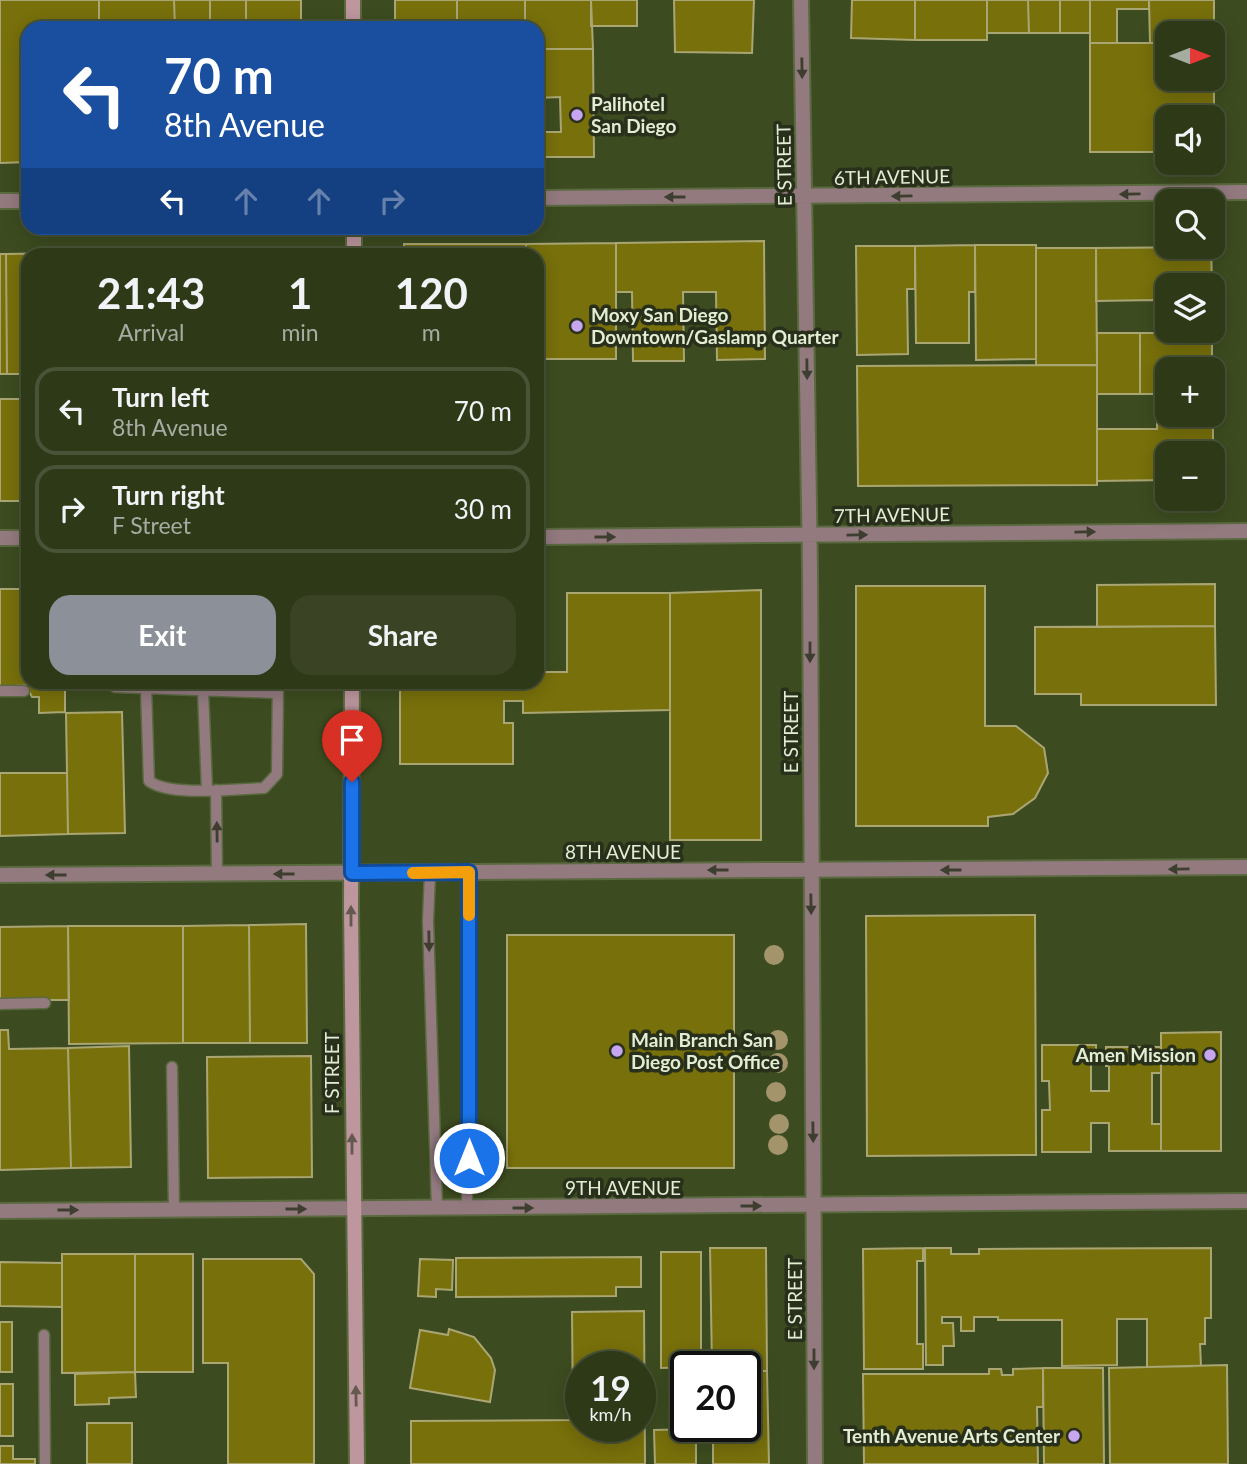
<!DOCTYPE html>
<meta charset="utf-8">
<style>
body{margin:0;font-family:Lato,sans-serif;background:#3a4425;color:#f1f3f6;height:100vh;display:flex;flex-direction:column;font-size:26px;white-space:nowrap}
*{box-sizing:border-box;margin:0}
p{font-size:23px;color:#a7aca2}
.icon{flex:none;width:38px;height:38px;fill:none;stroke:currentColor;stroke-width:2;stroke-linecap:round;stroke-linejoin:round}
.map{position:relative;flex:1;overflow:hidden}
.side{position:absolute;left:21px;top:248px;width:523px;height:441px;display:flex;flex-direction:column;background:#2e3918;border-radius:21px;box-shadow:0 4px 18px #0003,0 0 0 2px #495337}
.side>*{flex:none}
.top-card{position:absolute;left:21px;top:21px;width:523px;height:214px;border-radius:21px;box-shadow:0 4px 18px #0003,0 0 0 2px #495337;background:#1a4fa0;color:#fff;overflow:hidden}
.needle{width:46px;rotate:90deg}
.buttons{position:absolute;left:1155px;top:21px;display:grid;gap:14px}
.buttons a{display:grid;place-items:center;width:70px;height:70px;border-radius:14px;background:#2e3918;box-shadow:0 4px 18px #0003,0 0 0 2px #495337;font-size:35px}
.speed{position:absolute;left:565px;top:1351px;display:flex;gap:14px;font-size:35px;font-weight:700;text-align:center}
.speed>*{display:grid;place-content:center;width:91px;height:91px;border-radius:50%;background:#2e3918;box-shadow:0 4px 18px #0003,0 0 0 2px #495337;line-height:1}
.speed small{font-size:18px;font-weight:400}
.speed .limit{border:4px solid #111;border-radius:10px;background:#fff;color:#111}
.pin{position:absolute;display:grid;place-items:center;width:60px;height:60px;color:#fff;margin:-72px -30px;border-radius:50% 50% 50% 0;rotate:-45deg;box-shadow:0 0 7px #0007}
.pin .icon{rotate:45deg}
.me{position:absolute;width:77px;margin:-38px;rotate:0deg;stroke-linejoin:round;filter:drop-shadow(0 0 5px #0008)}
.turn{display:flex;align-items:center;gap:24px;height:147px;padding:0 28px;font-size:32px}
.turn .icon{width:91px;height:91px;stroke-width:2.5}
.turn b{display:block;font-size:49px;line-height:60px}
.lanes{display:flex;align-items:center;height:66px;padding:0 28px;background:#0003;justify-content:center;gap:35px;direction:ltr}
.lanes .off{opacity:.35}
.eta{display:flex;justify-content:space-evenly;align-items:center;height:119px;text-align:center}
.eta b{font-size:42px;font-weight:700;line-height:49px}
.button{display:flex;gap:14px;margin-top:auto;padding:14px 28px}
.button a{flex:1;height:80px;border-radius:21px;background:#8c9099;color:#fff;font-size:28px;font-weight:700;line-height:80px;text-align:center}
.button a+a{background:#3a4425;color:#f1f3f6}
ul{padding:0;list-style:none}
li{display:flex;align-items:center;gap:21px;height:88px;margin:0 14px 10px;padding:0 14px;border:4px solid #495337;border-radius:21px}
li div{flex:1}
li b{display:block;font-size:26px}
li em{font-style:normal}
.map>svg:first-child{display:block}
.building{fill:#78700b;stroke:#aaa673;stroke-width:2;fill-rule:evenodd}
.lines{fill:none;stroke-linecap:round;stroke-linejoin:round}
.service-casing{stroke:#5b6940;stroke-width:13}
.tertiary-casing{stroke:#5b6940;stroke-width:18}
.secondary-casing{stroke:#5b6940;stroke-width:18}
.service{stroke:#927a7f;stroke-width:10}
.tertiary{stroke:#927a7f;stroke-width:14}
.secondary{stroke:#bd969e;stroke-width:14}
.tree{fill:#a3946b}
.oneway{fill:#3d3e2f}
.oneway2{fill:#64584f}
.route-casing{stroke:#114b97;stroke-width:18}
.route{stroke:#1a73e8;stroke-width:12}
.slow{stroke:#f59e0b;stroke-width:12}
.poi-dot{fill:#c7a6ef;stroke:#282f1b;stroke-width:2.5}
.labels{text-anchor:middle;stroke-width:7;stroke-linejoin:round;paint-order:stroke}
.poi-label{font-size:19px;font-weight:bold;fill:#e3edd4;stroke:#282f1b;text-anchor:start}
.street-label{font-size:19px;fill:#e3edd4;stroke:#282f1b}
</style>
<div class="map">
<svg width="1247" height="1464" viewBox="0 0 1247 1464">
<rect width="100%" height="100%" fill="#3d4c20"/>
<path class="building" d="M0 0H99V28H28V162L0 163Z
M99 0H174L175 28H99Z
M174 0H210V28H175Z
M210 0H246V28H210Z
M246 0H301V28H246Z
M395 0H457V28H395Z
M457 0H525V28H457Z
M525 0H591L593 49H537V28H525Z
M591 0H637V26H591Z
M674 0H754L752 53 675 52Z
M852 0H915V40L851 38Z
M915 0H987V40H915Z
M987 0H1028L1029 33H987Z
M1028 0H1060V33H1029Z
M1060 0H1090V33H1060Z
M1090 0H1149V9H1117V43H1090Z
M1149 0H1214V43L1213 33H1167V43H1150Z
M1090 43H1167V79H1213L1214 43V152L1213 117H1167V152H1090Z
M537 49H593L594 157H537V132H561L560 97 537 98Z
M764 241 765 359 717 360 716 292H683L684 361H633L632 292H616V243Z
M616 243V359H537V256H526V244Z
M404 244H526V256H404Z
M975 245H1036V359L976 360Z
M975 245V292H969V343H916L915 246Z
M856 246H915V289H907L908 354 857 355Z
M1211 247 1212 285H1167V331H1212V369H1167V415H1213V480V453H1167V480L1097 481V429H1157V394H1140V333H1156L1155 300 1096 301V248Z
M1036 248H1096L1097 365H1036Z
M183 249H307V256H183Z
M73 251 173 252V256H73Z
M64 253V256H28V374H7L6 254Z
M0 254H6L7 374H0Z
M1097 333H1140V394H1097Z
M1097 365V485L858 486 857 366Z
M0 399H28V501H0Z
M1215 584V626L1097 627V585Z
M856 586H985V726H1016L1044 748 1048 773 1035 798 1013 814 988 817V826H856Z
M0 589H28V682H65V712L39 713V697H32L26 685 0 687Z
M761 590V840H670V593Z
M567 593H670V710L523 713V701H504V723H513V764H400V682H537V672H567Z
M1215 626 1216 705H1081V694H1035V627Z
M122 712 125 833 68 834 66 713Z
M0 773H67L68 834 0 836Z
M1035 915 1036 1155 867 1156 866 916Z
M306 924 307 1043H250L249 925Z
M249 925 250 1043H183V926Z
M68 926H183V1043L69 1044Z
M68 926 69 1000H0V927Z
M507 935H734V1168H507Z
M0 1030H8L9 1049 68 1048 71 1168 0 1170Z
M1221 1032V1151H1161V1033Z
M1042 1045H1096V1063H1091V1091H1109V1066H1106V1047H1161V1073H1152V1124H1161V1151H1109V1123H1091V1152H1042V1110H1050L1049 1081H1042Z
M129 1046 131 1167 71 1168 68 1048Z
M311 1056 312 1177 208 1178 207 1057Z
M710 1248H766L767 1371H746V1367H712Z
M923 1248V1261H917V1344H923V1369H864L863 1249Z
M925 1248H951V1254H979V1249L1211 1248V1318H1205V1344H1200L1201 1366 1147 1367V1319H1117V1365L1062 1366V1320H998V1317H974V1331H961V1317H942V1323H953L954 1346H943V1365H926Z
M661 1252H701V1367L661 1368Z
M62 1254H135V1372L62 1373Z
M135 1254H193V1372H135Z
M641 1257V1287H616V1296L456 1297V1258Z
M203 1259H301L314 1274V1464H228V1363H203Z
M420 1259 453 1260 452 1290 436 1289V1297L418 1296Z
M0 1262 62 1263V1307L0 1306Z
M644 1311 645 1464H411V1421L573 1420 572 1312ZM581 1367H640V1426H581Z
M0 1322H12V1372H0Z
M449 1329 474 1337 491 1358 495 1370 490 1402 410 1388 420 1330 448 1335Z
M1227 1365 1228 1464H1110L1109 1368Z
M1043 1368H1103L1104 1464H1044Z
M1043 1368V1407H1037L1038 1464H864L863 1374H989V1369H1001L1002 1375H1013V1369Z
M746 1371H767L769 1464H713V1426H746Z
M135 1372 136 1397 109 1398V1404L75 1405V1374Z
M0 1384H13V1436H0Z
M87 1423H132V1464H87Z
M696 1429V1464H655L654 1430Z
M0 1446H13V1459H35V1464H0Z"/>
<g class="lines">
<g class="service-casing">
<path id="service" d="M107 682 115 687 278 693
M146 688 149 781C170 797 236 789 264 788L277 774 278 682
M203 690 207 790
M0 691H24
M216 790 217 874
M430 873 428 921 437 1209
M0 1004 45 1003
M172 1067 174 1210
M467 1208 469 872
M44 1335 45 1464"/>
</g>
<g class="tertiary-casing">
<path id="tertiary" d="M801 0 810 569 815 1464
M537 198 1247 192
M0 201H28
M537 537 1247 531
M0 538H28
M0 875 1247 867
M0 1211 1247 1201"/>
</g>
<g class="secondary-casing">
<path id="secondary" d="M353 0V28
M354 256V228
M352 682 351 908 357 1464"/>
</g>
<use href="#service" class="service"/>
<use href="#tertiary" class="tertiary"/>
<use href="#secondary" class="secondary"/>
</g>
<g class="tree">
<circle cx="774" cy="955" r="10"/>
<circle cx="778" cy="1040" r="10"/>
<circle cx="778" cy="1063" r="10"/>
<circle cx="776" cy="1092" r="10"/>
<circle cx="779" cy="1124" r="10"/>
<circle cx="778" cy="1145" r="10"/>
</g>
<defs><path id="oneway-solid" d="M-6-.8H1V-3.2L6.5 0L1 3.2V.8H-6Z" transform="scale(1.75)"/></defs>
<g class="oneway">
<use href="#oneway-solid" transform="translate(802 68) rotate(89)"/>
<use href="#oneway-solid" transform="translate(1130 194) rotate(179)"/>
<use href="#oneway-solid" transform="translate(902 196) rotate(179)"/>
<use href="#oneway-solid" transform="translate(675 197) rotate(180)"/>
<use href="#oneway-solid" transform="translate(807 369) rotate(89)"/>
<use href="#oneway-solid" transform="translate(1085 532) rotate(-1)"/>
<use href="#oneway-solid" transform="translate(857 535) rotate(-1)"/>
<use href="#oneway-solid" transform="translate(605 537)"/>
<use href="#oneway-solid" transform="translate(810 652) rotate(90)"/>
<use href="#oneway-solid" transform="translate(217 832) rotate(-91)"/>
<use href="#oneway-solid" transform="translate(1179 869) rotate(179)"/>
<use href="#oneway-solid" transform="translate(718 870) rotate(180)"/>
<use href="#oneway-solid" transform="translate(951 870) rotate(-180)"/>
<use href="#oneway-solid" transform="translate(284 874) rotate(180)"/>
<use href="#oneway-solid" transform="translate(56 875) rotate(180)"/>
<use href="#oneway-solid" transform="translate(811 904) rotate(89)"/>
<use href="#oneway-solid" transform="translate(429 941) rotate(89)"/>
<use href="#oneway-solid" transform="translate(813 1132) rotate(89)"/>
<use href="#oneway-solid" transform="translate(751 1206)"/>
<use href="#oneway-solid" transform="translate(523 1208)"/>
<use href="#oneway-solid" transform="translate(296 1209)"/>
<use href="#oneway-solid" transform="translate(68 1210)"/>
<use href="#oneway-solid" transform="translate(814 1359) rotate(90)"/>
</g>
<g class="oneway2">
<use href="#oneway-solid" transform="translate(351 916) rotate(-90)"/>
<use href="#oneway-solid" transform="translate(352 1144) rotate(-90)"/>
<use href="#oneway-solid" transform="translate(356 1396) rotate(-91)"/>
</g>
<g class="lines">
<g class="route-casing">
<path id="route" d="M352 782V873L469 872V1158"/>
</g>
<use href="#route" class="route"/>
<path class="slow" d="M413 873 469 872V915"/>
</g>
<g class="poi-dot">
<circle cx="577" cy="115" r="7"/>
<circle cx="577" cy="326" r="7"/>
<circle cx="617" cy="1051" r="7"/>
<circle cx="1210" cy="1055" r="7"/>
<circle cx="1074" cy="1436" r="7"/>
</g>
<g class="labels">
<g class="poi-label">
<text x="591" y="111">Palihotel<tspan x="591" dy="22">San Diego</tspan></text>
<text x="591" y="322">Moxy San Diego<tspan x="591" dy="22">Downtown/Gaslamp Quarter</tspan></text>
<text x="631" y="1047">Main Branch San<tspan x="631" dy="22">Diego Post Office</tspan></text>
<text x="1196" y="1062" text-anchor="end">Amen Mission</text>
<text x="1060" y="1443" text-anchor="end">Tenth Avenue Arts Center</text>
</g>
<g class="street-label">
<text transform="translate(784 165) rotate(-91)" y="7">E STREET</text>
<text transform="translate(892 177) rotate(-1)" y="7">6TH AVENUE</text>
<text transform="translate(892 515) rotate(-1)" y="7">7TH AVENUE</text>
<text transform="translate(791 732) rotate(-90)" y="7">E STREET</text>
<text x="623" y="859">8TH AVENUE</text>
<text transform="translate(332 1073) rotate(-90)" y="7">F STREET</text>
<text x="623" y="1195">9TH AVENUE</text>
<text transform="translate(795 1299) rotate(-90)" y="7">E STREET</text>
</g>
</g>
</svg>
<div class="buttons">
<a><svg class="needle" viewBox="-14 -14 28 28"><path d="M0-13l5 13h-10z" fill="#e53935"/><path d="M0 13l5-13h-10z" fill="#a7aca2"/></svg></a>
<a><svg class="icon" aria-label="sound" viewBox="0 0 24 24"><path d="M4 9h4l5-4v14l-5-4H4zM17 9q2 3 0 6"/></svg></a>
<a><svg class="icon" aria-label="search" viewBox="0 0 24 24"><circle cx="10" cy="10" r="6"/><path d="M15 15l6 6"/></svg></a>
<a><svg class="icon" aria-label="layers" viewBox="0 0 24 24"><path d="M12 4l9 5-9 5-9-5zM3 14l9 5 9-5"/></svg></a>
<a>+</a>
<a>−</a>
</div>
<div class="speed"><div>19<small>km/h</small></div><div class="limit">20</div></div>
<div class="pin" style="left:352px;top:782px;background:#d93025"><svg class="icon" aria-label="arrive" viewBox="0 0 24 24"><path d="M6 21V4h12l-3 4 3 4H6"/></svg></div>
<svg class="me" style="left:469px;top:1158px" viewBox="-20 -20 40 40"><circle r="17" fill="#1a73e8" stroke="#fff" stroke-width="3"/><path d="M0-11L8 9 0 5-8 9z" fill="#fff"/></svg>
<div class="top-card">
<div class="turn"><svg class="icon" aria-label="left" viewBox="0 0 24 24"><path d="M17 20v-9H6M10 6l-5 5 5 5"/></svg><div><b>70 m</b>8th Avenue</div></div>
<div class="lanes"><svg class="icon" aria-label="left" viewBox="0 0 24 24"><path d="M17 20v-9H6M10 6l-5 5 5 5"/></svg><svg class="icon off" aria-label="ahead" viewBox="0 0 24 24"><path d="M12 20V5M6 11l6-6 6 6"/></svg><svg class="icon off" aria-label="ahead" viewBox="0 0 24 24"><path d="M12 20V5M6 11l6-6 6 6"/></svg><svg class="icon off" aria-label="right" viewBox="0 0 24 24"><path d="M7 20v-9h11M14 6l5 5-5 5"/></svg></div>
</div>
<section class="side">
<div class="eta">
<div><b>21:43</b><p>Arrival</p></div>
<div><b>1</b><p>min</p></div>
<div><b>120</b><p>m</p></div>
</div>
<ul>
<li><svg class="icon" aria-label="left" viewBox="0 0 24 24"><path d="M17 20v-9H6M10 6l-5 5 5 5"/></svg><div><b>Turn left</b><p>8th Avenue</p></div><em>70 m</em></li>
<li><svg class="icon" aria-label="right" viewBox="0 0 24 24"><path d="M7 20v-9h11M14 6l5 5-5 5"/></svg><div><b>Turn right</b><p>F Street</p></div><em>30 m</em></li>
</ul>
<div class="button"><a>Exit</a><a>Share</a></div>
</section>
</div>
